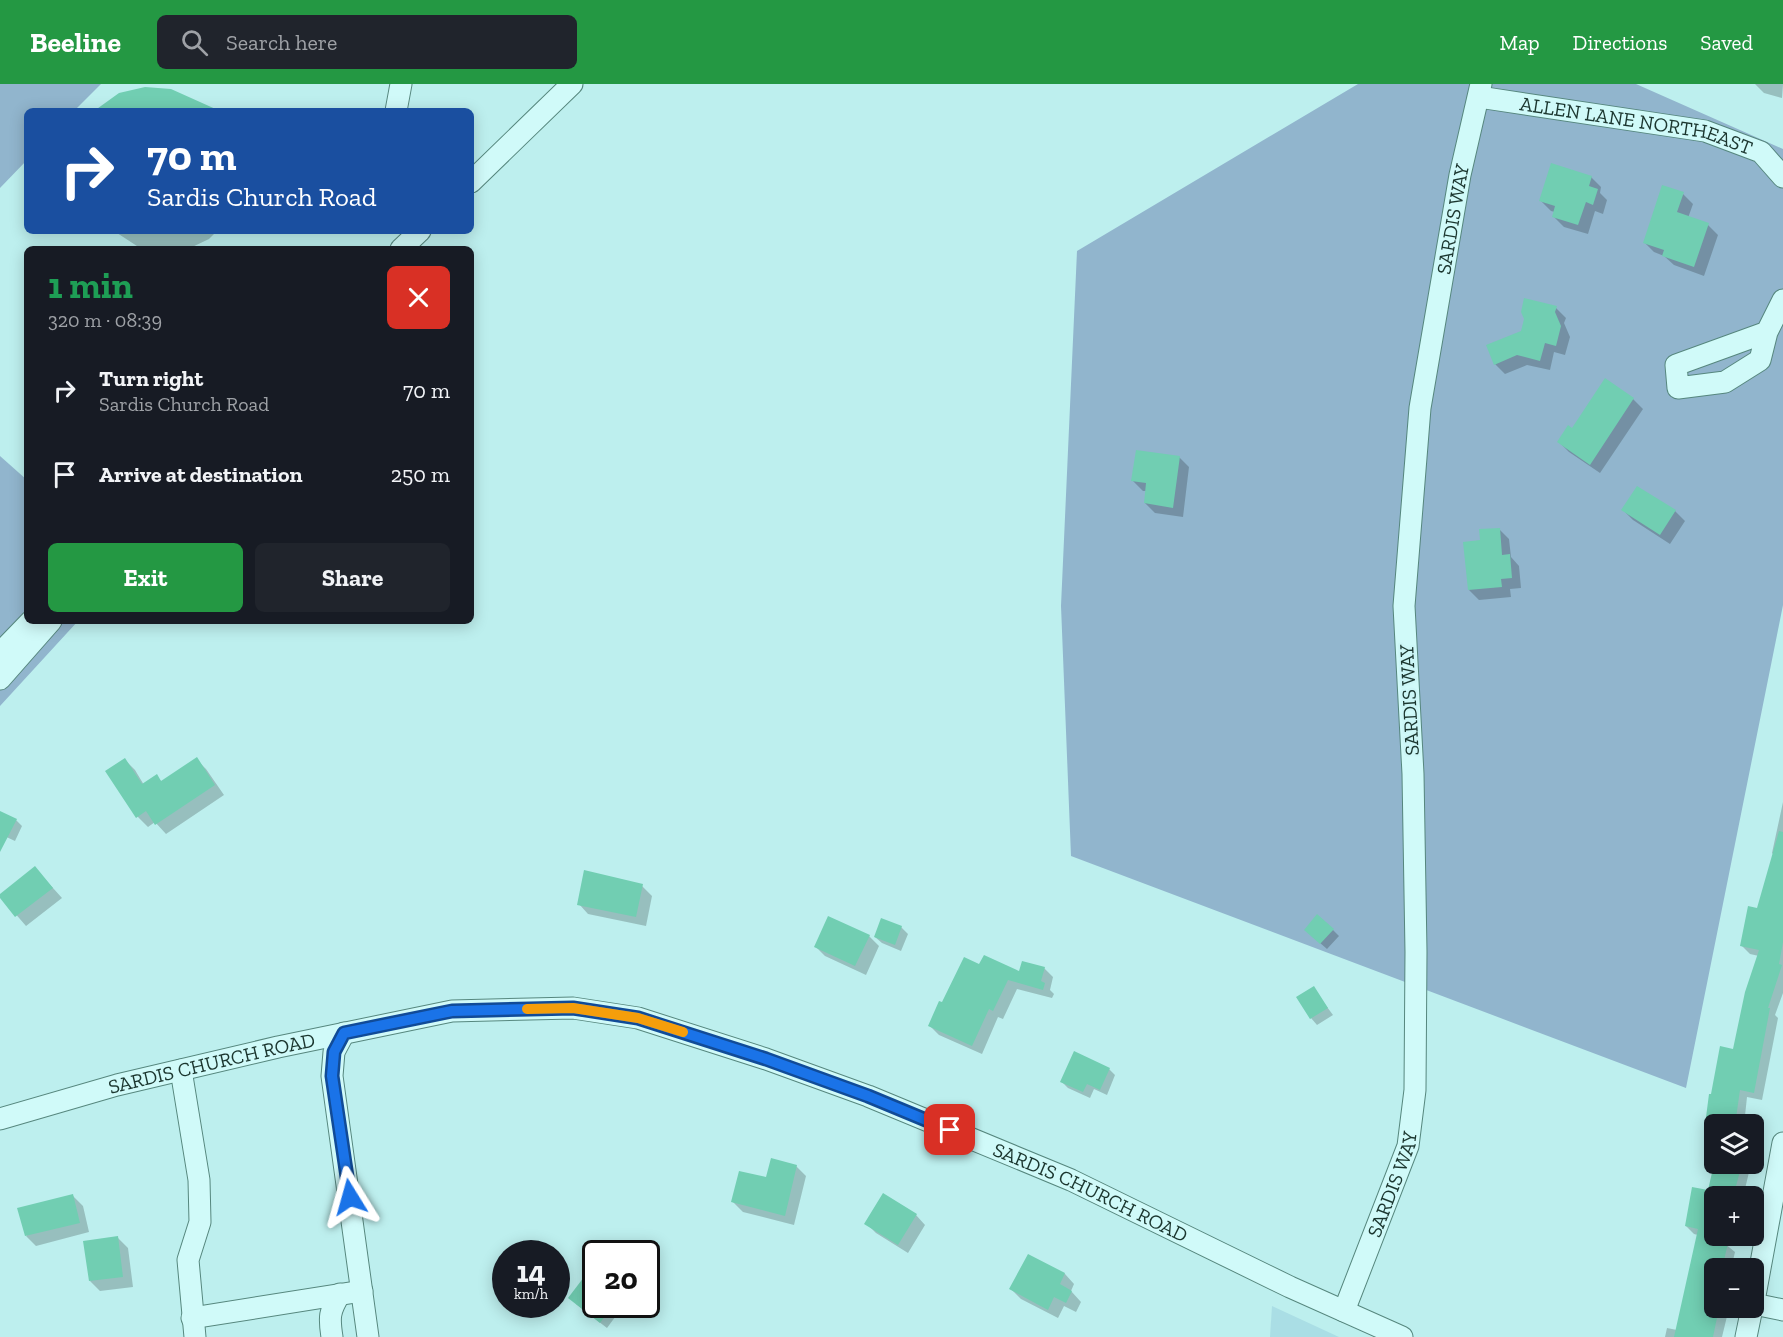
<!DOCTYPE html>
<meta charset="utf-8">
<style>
body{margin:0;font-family:"Zilla Slab",serif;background:#20242c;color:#f1f3f6;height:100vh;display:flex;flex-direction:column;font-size:22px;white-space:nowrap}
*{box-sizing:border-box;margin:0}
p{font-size:20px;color:#9ea1a6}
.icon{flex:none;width:33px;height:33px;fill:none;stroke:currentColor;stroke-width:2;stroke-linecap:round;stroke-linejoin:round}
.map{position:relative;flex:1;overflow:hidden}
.sheet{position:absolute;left:24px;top:162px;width:450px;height:378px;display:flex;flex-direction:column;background:#171b24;border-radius:9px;box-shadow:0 3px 15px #0003}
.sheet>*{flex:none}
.guide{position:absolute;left:24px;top:24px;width:450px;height:126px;border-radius:9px;box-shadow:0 3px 15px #0003;background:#1a4fa0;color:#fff;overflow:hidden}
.controls{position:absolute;left:1704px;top:1030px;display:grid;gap:12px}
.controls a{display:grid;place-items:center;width:60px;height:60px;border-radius:9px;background:#171b24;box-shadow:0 3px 15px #0003;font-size:30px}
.speed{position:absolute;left:492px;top:1156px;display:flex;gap:12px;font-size:30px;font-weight:700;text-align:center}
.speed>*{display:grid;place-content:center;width:78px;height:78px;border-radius:50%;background:#171b24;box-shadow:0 3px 15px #0003;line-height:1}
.speed small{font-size:15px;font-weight:400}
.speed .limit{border:3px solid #111;border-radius:9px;background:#fff;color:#111}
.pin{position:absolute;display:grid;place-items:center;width:51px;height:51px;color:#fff;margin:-26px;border-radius:12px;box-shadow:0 3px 9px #0006}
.me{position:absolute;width:66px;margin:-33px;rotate:352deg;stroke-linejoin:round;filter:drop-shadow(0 0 4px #0008)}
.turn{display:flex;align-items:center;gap:21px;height:126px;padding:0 24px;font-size:27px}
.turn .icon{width:78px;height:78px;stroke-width:2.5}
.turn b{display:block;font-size:42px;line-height:51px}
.round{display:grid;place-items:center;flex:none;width:63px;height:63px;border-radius:9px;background:#20242c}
.overview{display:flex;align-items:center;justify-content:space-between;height:102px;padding:0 24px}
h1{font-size:36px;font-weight:800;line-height:45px;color:#1e9e55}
.primary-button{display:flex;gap:12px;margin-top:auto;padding:12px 24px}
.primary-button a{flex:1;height:69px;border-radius:9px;background:#249843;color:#fff;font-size:24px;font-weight:800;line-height:69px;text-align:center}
.primary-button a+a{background:#20242c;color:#f1f3f6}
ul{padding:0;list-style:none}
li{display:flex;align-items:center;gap:18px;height:84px;padding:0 24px}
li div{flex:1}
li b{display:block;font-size:22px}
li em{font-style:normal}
header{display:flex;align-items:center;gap:36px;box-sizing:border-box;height:84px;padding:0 30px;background:#249843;color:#fff}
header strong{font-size:28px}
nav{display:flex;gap:33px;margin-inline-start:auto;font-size:21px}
.search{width:420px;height:54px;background:#20242c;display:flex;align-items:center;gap:15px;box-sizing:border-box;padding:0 21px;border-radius:9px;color:#9ea1a6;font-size:22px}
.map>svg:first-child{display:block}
.farmland{fill:#aadee5}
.green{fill:#91b5cd}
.shadow{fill:#0003}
.building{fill:#71ceb2}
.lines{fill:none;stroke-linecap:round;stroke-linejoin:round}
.minor-casing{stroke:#56877e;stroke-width:23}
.minor{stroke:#d0faf9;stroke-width:21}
.route-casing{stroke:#114b97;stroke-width:15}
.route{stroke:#1a73e8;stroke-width:10}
.slow{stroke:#f59e0b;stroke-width:10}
.labels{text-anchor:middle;stroke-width:4.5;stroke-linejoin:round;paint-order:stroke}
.street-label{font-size:20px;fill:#1b362f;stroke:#ccf6f6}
</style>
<header>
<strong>Beeline</strong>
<div class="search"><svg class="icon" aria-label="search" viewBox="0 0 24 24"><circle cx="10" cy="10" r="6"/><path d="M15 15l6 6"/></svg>Search here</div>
<nav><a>Map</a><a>Directions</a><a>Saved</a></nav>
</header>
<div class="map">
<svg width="1783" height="1253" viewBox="0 0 1783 1253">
<rect width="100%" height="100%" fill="#bdefee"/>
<path class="farmland" d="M1272 1222 1339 1253H1270Z"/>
<path class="green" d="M0 0H101L74 27H27V76L0 104Z
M1358 0H1636L1783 65V521L1686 1004 1071 772 1061 522 1077 167Z
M0 372 27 396V537H78L0 622Z"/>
<path class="shadow" d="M1755 0H1783L1782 14 1764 9Z
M1591 93 1601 103 1600 109 1607 116 1603 130 1595 127 1588 150 1564 143 1554 133 1555 128 1551 127 1541 117Z
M1683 110 1693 120 1688 134 1708 141 1718 151 1704 192 1674 181 1664 172 1654 168 1644 158Z
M114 147H217L209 155 188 165 140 164Z
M1556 224 1566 234 1564 239 1570 253 1565 271 1554 268 1550 286 1527 281 1505 290 1495 280 1522 248Z
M1633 315 1643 325 1600 389 1569 368 1559 358 1573 346Z
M1179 373 1189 383 1183 433 1155 429 1145 419 1147 407H1143L1133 397Z
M1623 426 1675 427 1685 437 1670 460 1633 436Z
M1499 445 1509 455 1511 473 1519 482 1521 504 1510 505 1511 513 1479 516 1469 506 1481 457Z
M196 675 206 685 224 711 166 750 155 738 148 743 138 733 107 688 125 676 135 686 144 701 156 692 162 698Z
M1783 718V909L1775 931 1778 934 1762 1016 1747 1013 1744 1041H1714V1058L1706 1050 1710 1011 1712 1012 1735 967 1759 872 1750 870 1742 862 1758 826 1774 771 1772 769Z
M0 732 16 736 22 742 15 757 0 750Z
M35 784 62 814 26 842 0 812Z
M642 802 652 812 646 842 588 830 579 820Z
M901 843 908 850 901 867 882 859 875 853Z
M1333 846 1339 852 1327 865 1312 852Z
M869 852 879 862 866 891 825 872 815 862Z
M980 882 1020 889 1044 884 1053 893 1050 906 1054 910 1052 914 1017 905 1003 935 998 933 982 970 939 951 930 942 943 920Z
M1313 904 1333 931 1317 941 1311 934Z
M1109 985 1115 991 1107 1011 1094 1005 1090 1014 1068 1004 1062 998Z
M1754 1049 1756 1052 1754 1071Z
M1716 1080H1751L1743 1113H1714V1152H1726L1724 1159 1735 1168 1731 1185H1714V1224H1729L1722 1253H1665L1667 1244 1677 1246 1698 1151 1694 1150 1686 1142 1709 1107Z
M796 1082 806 1092 794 1141 743 1128 733 1118Z
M73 1112 83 1122 89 1148 36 1162 26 1152Z
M916 1131 925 1141 908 1169 876 1149 866 1139Z
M118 1154 128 1164 133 1203 100 1207 90 1197Z
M1028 1172 1065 1190 1074 1200 1071 1207 1081 1218 1076 1228 1064 1222 1058 1234 1021 1215 1011 1205Z
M576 1220 618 1221 621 1225 607 1244Z"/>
<path class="building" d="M145 3 171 5 220 27H94L119 9Z
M1551 79 1592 92 1589 102 1598 105 1593 121 1586 118 1578 141 1552 133 1555 122 1539 117Z
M1662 101 1684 108 1677 128 1709 139 1694 183 1662 172 1664 166 1643 159Z
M1524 214 1557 222 1555 228 1561 242 1556 262 1545 259 1540 277 1517 271 1494 281 1486 261 1521 247 1524 235 1521 228Z
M1605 294 1634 314 1590 381 1557 358 1568 341 1572 344Z
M1136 366 1180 372 1173 424 1144 419 1146 399 1131 397Z
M1637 402 1676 426 1660 451 1621 426Z
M1500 444 1502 471 1510 470 1512 494 1501 495 1502 503 1468 506 1463 458 1480 456 1479 445Z
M197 673 215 701 155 741 146 727 136 734 105 687 125 674 142 700 157 690 161 697Z
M0 727 17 735 0 768Z
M1779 747 1783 748V858L1779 880 1782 881 1768 924H1770L1754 1009 1740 1006 1735 1041H1705L1709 1010H1711L1720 962 1733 965 1745 908 1759 866 1740 862 1748 822 1757 824Z
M35 782 53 804 15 833 0 814V810Z
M584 786 643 800 636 833 577 821Z
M1317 830 1334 845 1320 860 1304 846Z
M828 832 870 851 855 882 814 863Z
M881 834 902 842 895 861 874 853Z
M984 871 1019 887 1022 877 1045 883 1041 897 1045 899 1043 906 1008 896 993 927 989 925 972 962 928 942 939 917 942 918 964 873 979 880Z
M1314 902 1328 924 1310 935 1296 913Z
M1074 967 1110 984 1100 1006 1087 1000 1083 1008 1060 998Z
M771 1074 797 1081 785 1132 731 1118 739 1087 766 1093Z
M1714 1080H1742L1733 1113H1714V1156L1728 1159 1722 1185H1714V1224H1719L1713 1253H1674L1698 1145 1685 1142 1692 1103 1708 1106Z
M883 1109 917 1130 898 1161 864 1140Z
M73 1110 80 1139 25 1152 17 1124Z
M118 1152 123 1193 89 1197 83 1157Z
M1028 1170 1065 1189 1060 1200 1072 1207 1066 1219 1054 1213 1048 1226 1009 1205Z
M584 1193 596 1201V1221H613L600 1239 568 1214Z"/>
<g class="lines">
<g class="minor-casing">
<g id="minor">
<path id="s1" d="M1479 13 1705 47 1761 68 1783 93"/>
<path d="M396 27 401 0"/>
<path d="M471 98 572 0"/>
<path d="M401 165 420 147"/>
<path d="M1767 248 1676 281 1678 304 1725 298 1760 276 1767 248 1783 216"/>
<path d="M0 569 31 537"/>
<path d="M0 595 51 537"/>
<path d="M344 949 334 968 332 992 368 1253"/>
<path d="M181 986 199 1096 200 1138 188 1176 195 1253"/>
<path id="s2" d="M0 1035 117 1001 278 963 452 927 573 924 638 934 766 975 868 1012 1071 1096 1290 1203 1402 1253"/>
<path d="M1754 1217 1783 1059"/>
<path d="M1754 1220 1783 1226"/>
<path id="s3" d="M1344 1227 1408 1062 1415 1006 1416 868 1413 690 1404 522 1420 324 1460 91 1481 0"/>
<path d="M192 1234 362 1207"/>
<path d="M332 1253C329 1234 329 1227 340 1210"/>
<path d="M1746 1253 1752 1224"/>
</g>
</g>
<use href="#minor" class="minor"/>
</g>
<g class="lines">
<g class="route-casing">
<path id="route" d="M350 1113 332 992 334 968 344 949 452 927 573 924 638 934 766 975 868 1012 950 1046"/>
</g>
<use href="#route" class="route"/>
<path class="slow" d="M527 925 573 924 638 934 683 948"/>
</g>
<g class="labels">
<g class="street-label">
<text dy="7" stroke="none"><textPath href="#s1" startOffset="160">ALLEN LANE NORTHEAST</textPath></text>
<text dy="7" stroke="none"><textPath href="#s3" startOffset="1108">SARDIS WAY</textPath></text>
<text transform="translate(1409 616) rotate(-93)" y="7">SARDIS WAY</text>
<text dy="7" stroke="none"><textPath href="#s2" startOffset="219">SARDIS CHURCH ROAD</textPath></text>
<text dy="7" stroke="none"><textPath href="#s3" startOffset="136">SARDIS WAY</textPath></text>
<text dy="7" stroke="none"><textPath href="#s2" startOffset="1137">SARDIS CHURCH ROAD</textPath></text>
</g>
</g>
</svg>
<div class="controls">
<a><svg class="icon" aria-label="layers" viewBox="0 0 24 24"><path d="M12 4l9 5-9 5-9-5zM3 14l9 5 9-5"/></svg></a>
<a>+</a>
<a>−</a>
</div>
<div class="speed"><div>14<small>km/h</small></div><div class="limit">20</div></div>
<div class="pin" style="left:950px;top:1046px;background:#d93025"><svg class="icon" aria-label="arrive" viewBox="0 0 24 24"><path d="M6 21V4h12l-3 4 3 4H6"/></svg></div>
<svg class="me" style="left:350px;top:1113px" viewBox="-20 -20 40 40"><path d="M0-17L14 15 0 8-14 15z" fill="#1a73e8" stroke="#fff" stroke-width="4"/></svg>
<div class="guide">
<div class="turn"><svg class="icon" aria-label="right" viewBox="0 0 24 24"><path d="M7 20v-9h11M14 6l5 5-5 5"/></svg><div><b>70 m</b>Sardis Church Road</div></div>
</div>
<section class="sheet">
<div class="overview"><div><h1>1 min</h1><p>320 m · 08:39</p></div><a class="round" style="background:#d93025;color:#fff"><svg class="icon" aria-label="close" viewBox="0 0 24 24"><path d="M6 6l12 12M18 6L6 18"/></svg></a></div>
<ul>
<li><svg class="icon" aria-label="right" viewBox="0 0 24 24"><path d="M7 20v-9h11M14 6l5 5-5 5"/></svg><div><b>Turn right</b><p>Sardis Church Road</p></div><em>70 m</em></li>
<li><svg class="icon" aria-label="arrive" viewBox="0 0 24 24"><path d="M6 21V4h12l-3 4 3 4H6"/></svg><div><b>Arrive at destination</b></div><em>250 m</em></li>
</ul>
<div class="primary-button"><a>Exit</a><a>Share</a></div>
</section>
</div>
